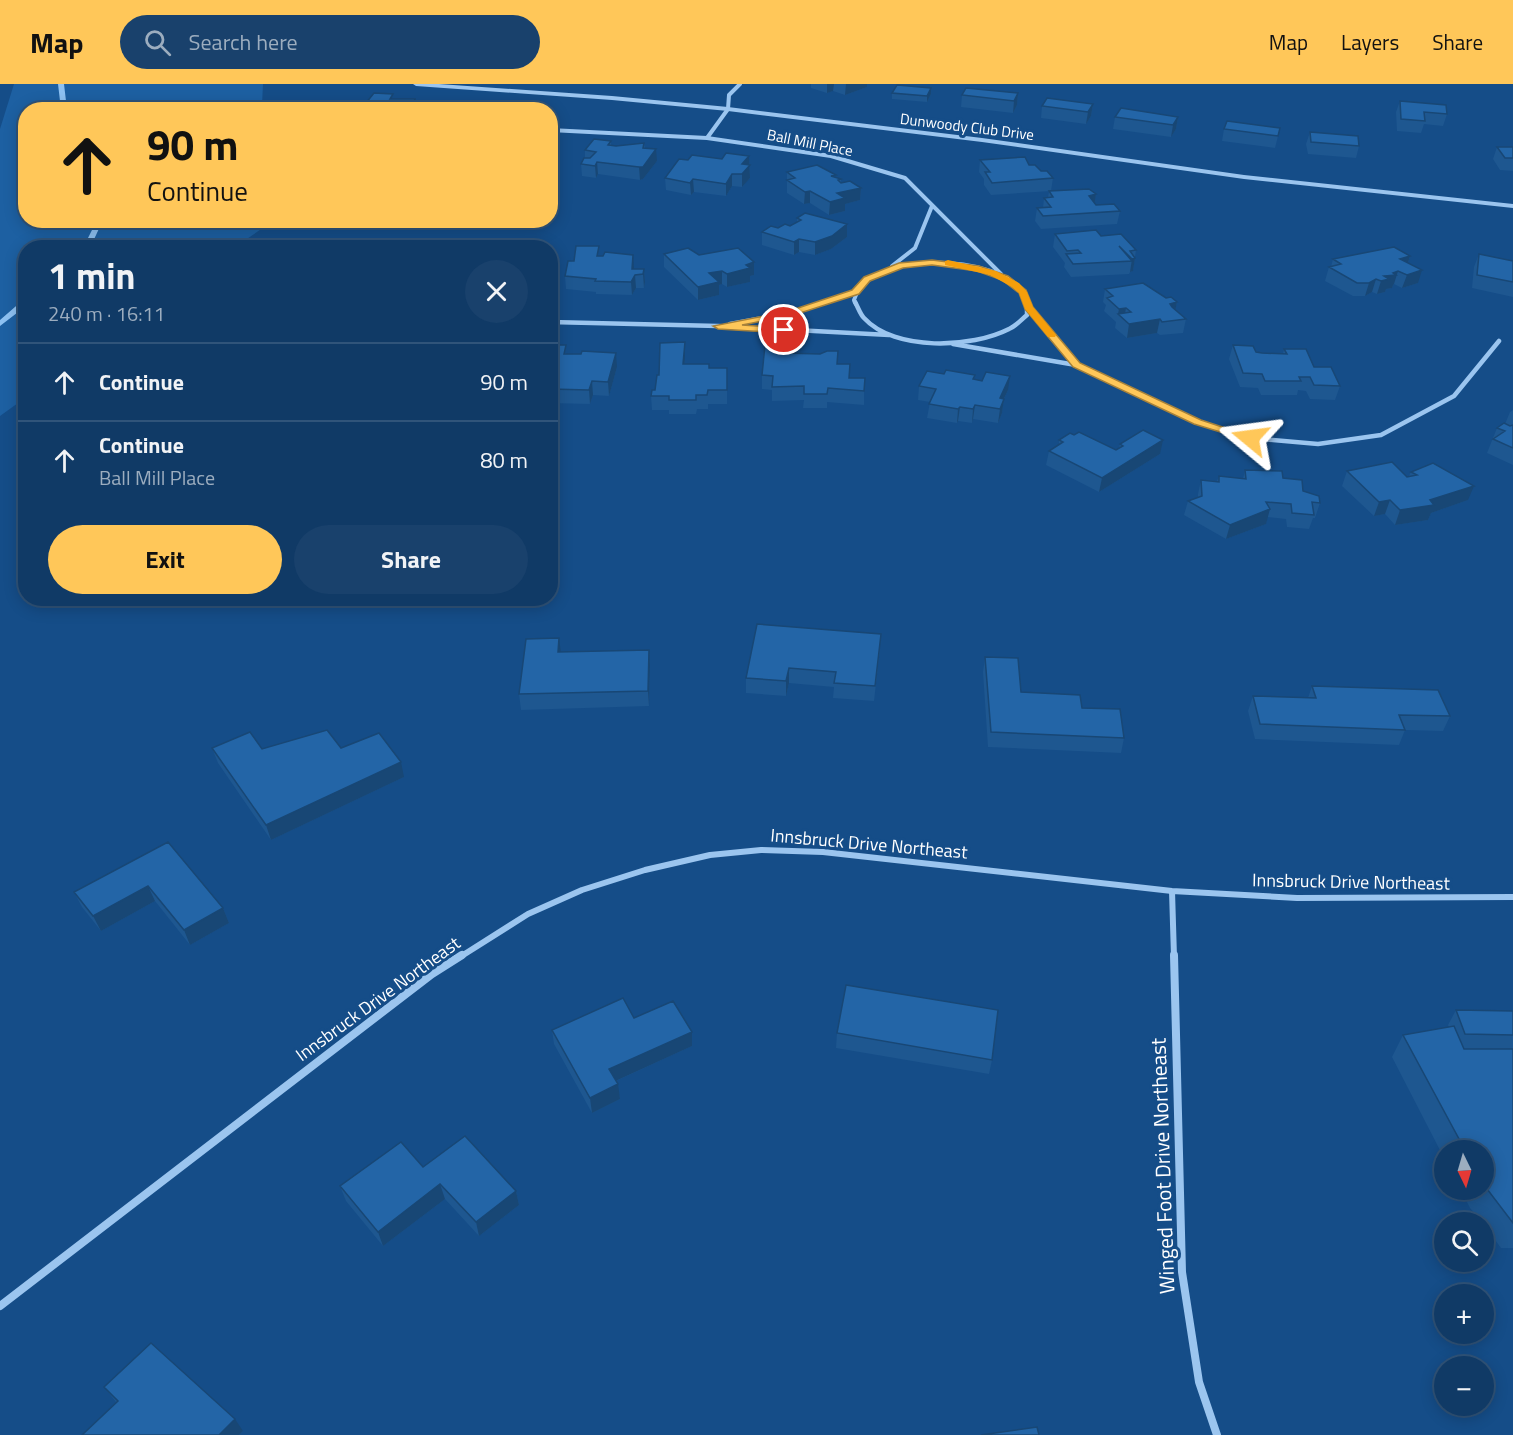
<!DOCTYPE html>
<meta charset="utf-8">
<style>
body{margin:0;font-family:"Titillium Web",sans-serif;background:#19416c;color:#f1f3f6;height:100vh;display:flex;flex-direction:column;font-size:22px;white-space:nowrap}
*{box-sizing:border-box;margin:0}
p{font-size:20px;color:#9cadbf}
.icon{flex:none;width:33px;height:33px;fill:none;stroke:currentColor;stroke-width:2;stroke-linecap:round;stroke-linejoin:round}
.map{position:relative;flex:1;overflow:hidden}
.drawer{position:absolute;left:18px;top:156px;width:540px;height:366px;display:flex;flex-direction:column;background:#103a66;border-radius:24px;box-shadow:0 3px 15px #0003,0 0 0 2px #30547a}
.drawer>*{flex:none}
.banner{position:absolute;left:18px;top:18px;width:540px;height:126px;border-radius:24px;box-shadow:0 3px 15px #0003,0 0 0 2px #30547a;background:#ffc759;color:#111;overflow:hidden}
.needle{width:39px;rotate:175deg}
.fabs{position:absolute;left:1434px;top:1056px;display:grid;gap:12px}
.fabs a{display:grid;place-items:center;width:60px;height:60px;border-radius:50%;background:#103a66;box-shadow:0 3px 15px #0003,0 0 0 2px #30547a;font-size:30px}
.pin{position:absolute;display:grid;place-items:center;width:51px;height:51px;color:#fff;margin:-26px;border:3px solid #fff;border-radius:50%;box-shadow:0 2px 6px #0007}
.me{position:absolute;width:66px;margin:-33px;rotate:286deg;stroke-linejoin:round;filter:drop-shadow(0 0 4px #0008)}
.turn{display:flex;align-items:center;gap:21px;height:126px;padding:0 30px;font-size:27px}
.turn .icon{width:78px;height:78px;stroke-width:2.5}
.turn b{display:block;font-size:42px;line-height:51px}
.round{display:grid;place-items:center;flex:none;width:63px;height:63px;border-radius:32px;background:#19416c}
.headline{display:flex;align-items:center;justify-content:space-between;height:102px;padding:0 30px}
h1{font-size:36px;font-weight:700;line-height:45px}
.action{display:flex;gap:12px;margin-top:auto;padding:12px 30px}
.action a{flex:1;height:69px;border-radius:36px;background:#ffc759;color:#111;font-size:24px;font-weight:700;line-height:69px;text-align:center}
.action a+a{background:#19416c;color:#f1f3f6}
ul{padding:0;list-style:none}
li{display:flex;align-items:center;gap:18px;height:78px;padding:0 30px;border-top:2px solid #30547a}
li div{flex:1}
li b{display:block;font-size:22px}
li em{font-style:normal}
header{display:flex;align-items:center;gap:36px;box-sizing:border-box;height:84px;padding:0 30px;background:#ffc759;color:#111}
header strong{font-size:28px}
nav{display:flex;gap:33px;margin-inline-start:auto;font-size:21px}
.search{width:420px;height:54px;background:#19416c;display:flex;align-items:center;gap:15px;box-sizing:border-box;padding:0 21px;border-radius:33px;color:#9cadbf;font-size:22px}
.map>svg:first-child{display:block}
.green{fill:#1d60a2}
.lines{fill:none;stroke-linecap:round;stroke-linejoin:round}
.stream{fill:#8dc1f2;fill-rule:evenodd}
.minor-far3{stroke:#9bc5ef;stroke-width:4}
.minor-far2{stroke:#9bc5ef;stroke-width:4.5}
.minor-far1{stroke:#9bc5ef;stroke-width:6}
.minor{stroke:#9bc5ef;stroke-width:8}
.tertiary{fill:#9bc5ef;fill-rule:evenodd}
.wall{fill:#1e5790}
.shaded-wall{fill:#184775}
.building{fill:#2365a7;stroke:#184775;stroke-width:1.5}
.route{fill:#ffc759;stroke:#a6813a;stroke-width:1.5}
.slow{fill:#f59e0b}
.labels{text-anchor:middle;stroke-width:6;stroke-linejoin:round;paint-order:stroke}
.far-street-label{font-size:15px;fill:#fff;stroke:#154d88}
.street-label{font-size:18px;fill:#fff;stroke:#154d88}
.near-street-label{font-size:21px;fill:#fff;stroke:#154d88}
</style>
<header>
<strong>Map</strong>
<div class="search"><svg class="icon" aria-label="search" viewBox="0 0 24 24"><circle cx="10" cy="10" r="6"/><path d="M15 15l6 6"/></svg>Search here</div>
<nav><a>Map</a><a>Layers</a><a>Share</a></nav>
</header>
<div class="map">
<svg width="1513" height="1351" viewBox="0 0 1513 1351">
<rect width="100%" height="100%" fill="#154d88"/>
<path class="green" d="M14 0H263L262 21 313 25 26 26V136L273 137 235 163 26 164 25 314 0 332V45Z"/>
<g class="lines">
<path class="stream" d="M58 0H64L66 17 71 26H66L60 17Z
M97 136H103L90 164H83Z
M23 216H26V222L0 242V236Z"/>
<path class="minor-far3" d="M740 0 729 11 728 25 707 54 831 72 905 94 1001 190
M550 46 707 54
M892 182 915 164 932 122
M820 220 855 208
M856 220 854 216C873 158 1027 174 1027 220"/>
<path class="minor-far2" d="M855 218C858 223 860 230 864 234 895 268 972 264 1009 245 1016 242 1021 236 1027 231V218
M1029 223 1076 281
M550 238 718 242 889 251
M730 240 791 229 824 218
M953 260 1076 281 1198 338 1250 354 1318 360 1381 351 1454 312 1499 257"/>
<path class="minor-far1" d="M1172 807 1174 873
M460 873 528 830 582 806 645 786 710 771 761 766 823 768 1172 807 1297 814 1513 813"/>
<path class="minor" d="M1174 871 1182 1188 1199 1298 1217 1351
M0 1222 432 890 462 871"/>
<path class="tertiary" d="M413 0H439L612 12 728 23 982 54 1244 91 1513 120V124L1244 95 982 58 728 27 612 16 416 2Z"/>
</g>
<path class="wall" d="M811 0H867V3L845 11 833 7 827 9 811 4Z
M931 4V10L927 18 892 15V9Z
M1018 9 1017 21 1013 29 961 23 962 11Z
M1400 17 1447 30 1443 42 1424 40 1421 49 1397 47 1396 28Z
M1093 20 1091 32 1086 40 1041 34 1042 22Z
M1115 33H1178L1176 45 1171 53 1113 45Z
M1280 44 1275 64 1222 57 1224 45Z
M1310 48 1359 62 1356 74 1308 70 1306 60Z
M611 57V62H616L644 59 645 64 657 77 643 95 640 96 598 90 596 94 582 92 581 80 585 74V66Z
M1497 63H1513V87L1500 86 1493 75Z
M749 72 750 94 742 103 732 102 726 112 694 108 691 111 666 106 665 94 688 76 722 75Z
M980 76 1029 81 1053 94 1051 107 991 111 984 101V95L979 88Z
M787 88 836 93 841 95V98L861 104 860 116 845 120V127L829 131 810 119 804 120 787 109Z
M1049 107 1096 110 1094 119 1096 121 1120 127 1117 140 1041 145 1035 137 1037 124H1043L1044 114H1048Z
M797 134 847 140V153L831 165 815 171 799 168 794 171 762 161V148L790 142 797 138Z
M1055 150 1101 152 1136 166 1133 187 1130 188 1129 190 1071 193 1064 183 1065 179 1053 163Z
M664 170 699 171 754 178V191L750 192V198L727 203 722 200 719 201V211L698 216 664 183Z
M1479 170 1513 177V176V213L1472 204 1474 183Z
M600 172 634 185H644L645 198 644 204H636L632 211 596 210V208L566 205 565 192 574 177Z
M1410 172 1408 179 1418 199 1402 204 1394 200 1393 201 1392 204 1386 205 1385 208 1377 210 1372 208 1365 212H1353L1325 197 1329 183H1331L1333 175Z
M1105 205 1166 214 1177 218 1175 226 1186 235 1183 249 1160 251 1157 249 1127 254 1115 244 1116 238 1104 227 1106 221 1103 218Z
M550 261 567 270 617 283 609 312 593 311 590 320 550 319Z
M1233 261 1262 269 1283 270 1284 265 1314 283 1340 302 1335 316 1310 315 1306 307 1298 306 1297 311H1261L1258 304 1240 303 1229 275Z
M779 265 785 269 837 280 849 294 864 307V321L827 318V324H803L804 316 772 317V306L762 305V291Z
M685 272V280L709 284H727V320H708V325H697L696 330H669V326H652L651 312 655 306 659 291Z
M974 296 1008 306 1004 315 1002 329 998 339 973 335 972 339 958 337 957 339 927 334 930 318 918 316 919 302Z
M1513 326V381L1487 369 1497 344 1505 340 1510 328Z
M1059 356 1116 366 1119 364 1120 360 1160 370 1099 408 1046 381 1049 367 1059 360Z
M1245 386 1283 394 1303 407 1320 419 1315 434H1313L1309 445 1287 443 1286 435 1267 433 1266 440 1226 455 1184 431 1188 417 1198 413V410L1201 396 1217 397 1219 392 1243 395Z
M1347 387 1407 393 1409 392 1411 388 1468 416 1431 429 1428 436 1395 441 1385 430 1374 432 1342 402Z
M880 565 874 617 833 614 834 603 789 599 786 612 746 609V594Z
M649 566 650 581 649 622 521 626 519 610 561 568Z
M985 573 1021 608 1082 624 1124 654 1121 669 988 663 983 588Z
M1312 602 1450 632 1443 647 1405 646 1399 661 1255 655 1248 627 1253 612 1308 614Z
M212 664 262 665 404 693 271 756 218 679Z
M168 758 223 824 229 839 190 861 155 817 101 847 82 823 74 808Z
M1456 926 1513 927V1164H1501L1484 1141V1138H1482L1470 1124 1461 1106H1484V1066H1444V1074L1392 973 1403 951 1449 943 1448 941Z
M634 934 692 948V962L616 997 620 1015 592 1029 554 960 552 946Z
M837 949 992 976 989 990 836 964Z
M423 1083 516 1107 519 1121 479 1152 445 1115 383 1162 346 1117 340 1102Z
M104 1303 243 1347 239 1351H82L116 1318Z"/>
<path class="shaded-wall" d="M827 0H834L833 7 827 9Z
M846 0H867V3L845 11Z
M931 4V10L927 18V12Z
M1018 9 1017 21 1013 29 1014 17Z
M415 15 417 26H411Z
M1093 20 1091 32 1086 40 1088 28Z
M1178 33 1176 45 1171 53 1173 41Z
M656 65 657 77 643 95 640 96 639 83Z
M749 72 750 94 742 103V80Z
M597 78 598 90 596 94 595 82Z
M732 90V102L726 112V100Z
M693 95 694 108 691 111 690 99Z
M861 104 860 116 845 120V127L829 131 830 118 837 109Z
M810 107V119L804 120 805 108Z
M1096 110 1094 122 1089 112Z
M847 140V153L831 165 815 171V158Z
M799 155V168L794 171V158Z
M633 171 634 184 633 195 635 191 636 204 632 211 631 198Z
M1410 172 1406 185 1398 187 1394 200 1393 201 1392 204 1386 205 1385 208 1377 210 1381 197 1384 192 1400 175Z
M1135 174 1133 187 1130 188 1132 175Z
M754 178V191L750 192V198L727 203V190Z
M644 185 645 198 644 204 643 190Z
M1422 186 1418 199 1402 204 1407 191Z
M722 187V200L719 201V211L698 216V203L709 189Z
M1376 195 1372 208 1365 212 1369 199Z
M1177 218 1174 232 1170 220Z
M1126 224 1124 236 1118 230 1119 225Z
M1160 235 1157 249 1127 254 1129 240Z
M685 258V272L684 294 683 280Z
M616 269 617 283 609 312 608 298Z
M1010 292 1008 306 999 325 1000 314Z
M592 297 593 311 590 320 589 306Z
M1004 315 1002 329 998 339 1000 325Z
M975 321 973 335 972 339 973 325Z
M960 323 958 337 957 339 958 325Z
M1163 356 1160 370 1099 408 1102 394Z
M1474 402 1468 416 1431 429 1428 436 1395 441 1400 426Z
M1390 416 1385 430 1374 432 1379 418Z
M1270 425 1266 440 1226 455 1230 441Z
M559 554 561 569 558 568Z
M649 566 650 581 649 622 648 607Z
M789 584V599L786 612V597Z
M401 678 404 693 271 756 266 741Z
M148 802 155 817 101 847 93 832Z
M223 824 229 839 190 861 184 846Z
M692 948V962L611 999 609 985Z
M618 1000 620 1015 592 1029 590 1014Z
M440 1100 445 1115 383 1162 378 1148Z
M516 1107 519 1121 479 1152 476 1138Z
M235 1335 243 1347 239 1351H219Z"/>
<path class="building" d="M897 1 931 4 927 12 892 9Z
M966 4 1018 9 1014 17 962 11Z
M374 9 393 10 390 15H415L411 26H357L360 19H366Z
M1047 14 1093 20 1088 28 1042 22Z
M1400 17 1446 21 1447 30 1424 28 1425 37 1401 35Z
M1121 24 1178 33 1173 41 1115 33Z
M1227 37 1280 44 1278 52 1224 45Z
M1310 48 1358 52 1359 62 1311 58Z
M594 55 611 57 608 61 616 62 644 59 643 64 656 65 643 83H639L597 78 595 82 581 80 584 74H590L596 68 585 66Z
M1497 63H1513V74H1505Z
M726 69 749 72 742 80 750 81 742 90H732L726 100 693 95 690 99 665 94 679 75 688 76 692 71 722 75Z
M1025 73 1029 81H1035L1041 87H1047L1053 94 992 99 985 88H990L980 76Z
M817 81 836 91 831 92 841 95 838 96 841 99 850 97 861 104 837 109 845 114 830 118 810 107 805 108 787 96 795 94 787 88Z
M1089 105 1096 110 1089 112 1096 121 1114 120 1120 127 1043 132 1037 124 1051 123 1044 114 1053 113 1049 107Z
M805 129 847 140 832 152 815 158 799 155 794 158 762 148 771 142 778 144 785 140 790 142 801 136 797 134Z
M1096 146 1101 152 1121 150 1136 166 1130 167 1135 174 1132 175 1119 162 1132 177 1073 180 1066 170 1081 169 1078 166 1067 167 1055 150Z
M527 161 530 164H492V162Z
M576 162H599L597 172H603L605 168 633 171 632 185H644L643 190 635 191 631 198 595 197 596 195 565 192 568 177H574Z
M1394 163 1410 172 1400 175 1422 186 1407 191 1398 187 1393 189 1396 191 1384 192 1389 195 1381 197 1376 195 1369 199H1357L1329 183 1341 180 1333 175Z
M688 164 699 171 738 164 754 178 746 181 750 184 727 190 722 187 709 189 719 198 698 203 664 170Z
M1479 170 1513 177V176V198L1477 191Z
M1143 199 1166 214 1171 213 1177 218 1170 220 1172 223 1186 235 1162 238 1160 235 1129 240 1118 230 1131 228 1126 224 1119 225 1107 214 1113 212 1105 205Z
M685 258 683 280H709V284H727V306H708L707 311H696V316H669V312H651L652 306H655L657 291H659L660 259Z
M550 261H566L564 270H581L582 267 616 269 608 298 592 297 589 306 550 305Z
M765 261 779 262 778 265H785L784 269 820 270 827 267H838L837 280H850L849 294H865L864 307 828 304 827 310H804V302L772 303 773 292 762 291Z
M1233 261 1253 262 1256 268 1262 269 1287 270 1284 265H1306L1314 283H1331L1340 302 1314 301 1310 293H1299L1301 297H1265L1262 290 1243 289Z
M946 286 975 291 973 295 982 297 986 288 1010 292 1000 314 1004 315 1000 325 975 321 973 325 960 323 958 325 929 320 936 305 919 302 927 287 944 290Z
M1504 339 1510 342 1513 341V364L1493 355 1505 347 1497 344Z
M1143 346 1163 356 1102 394 1049 367 1063 358 1059 356 1070 349 1074 351 1079 348 1116 366 1123 362 1120 360Z
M1392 378 1407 393 1417 391 1411 388 1433 379 1474 402 1430 416 1434 421 1400 426 1390 416 1379 418 1347 387Z
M1245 386 1282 387 1283 394 1302 396 1303 407 1319 412 1320 419 1312 418 1314 431 1292 429 1291 420 1266 418 1270 425 1230 441 1188 417 1202 412 1201 396 1219 398V392L1246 395Z
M757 540 881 550 875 602 834 599 836 588 789 584 786 597 746 594Z
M559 554 558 568 649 566 648 607 519 610 526 555Z
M985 573 1018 574 1021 608 1080 611 1082 624 1120 625 1124 654 991 648Z
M1312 602 1438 606 1450 632 1399 631 1405 646 1260 640 1253 612 1316 614Z
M327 646 341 664 379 649 401 678 266 741 212 664 250 648 262 665Z
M168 758 223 824 184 846 148 802 93 832 74 808Z
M846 901 998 926 992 976 837 949Z
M623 914 634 934 673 917 692 948 609 985 618 1000 590 1014 552 946Z
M1456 926 1513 927V951L1465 950Z
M1454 942 1464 965H1513V1139L1484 1101V1066H1465L1403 951Z
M465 1052 516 1107 476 1138 440 1100 378 1148 340 1102 401 1058 423 1083Z
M151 1259 235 1335 219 1351H82L118 1317 104 1303Z
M1037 1343 1039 1351H981Z"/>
<path class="route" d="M932 176 979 182 1008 192 1026 206 1033 223 1080 279 1201 336 1256 354 1250 357 1194 340 1073 283 1025 225 1019 209 1002 196 977 187 932 181 903 184 870 197 859 210 794 231 742 241 788 244 789 246 784 249 718 245 713 242 789 227 852 206 864 193 899 179Z"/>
<path class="slow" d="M948 176 996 187 1019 199 1027 208 1033 223 1056 251 1055 253H1048L1025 225 1019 209 1012 203 990 191 945 181V177Z"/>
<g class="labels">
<g class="far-street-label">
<text transform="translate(967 43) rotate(7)" y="5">Dunwoody Club Drive</text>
<text transform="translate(810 59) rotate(11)" y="5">Ball Mill Place</text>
</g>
<g class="street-label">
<text transform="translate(869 760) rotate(5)" y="6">Innsbruck Drive Northeast</text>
<text transform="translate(1351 798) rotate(1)" y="6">Innsbruck Drive Northeast</text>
<text transform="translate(378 915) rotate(-36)" y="6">Innsbruck Drive Northeast</text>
</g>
<g class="near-street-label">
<text transform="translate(1163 1082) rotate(-92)" y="7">Winged Foot Drive Northeast</text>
</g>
</g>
</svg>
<div class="fabs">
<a><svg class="needle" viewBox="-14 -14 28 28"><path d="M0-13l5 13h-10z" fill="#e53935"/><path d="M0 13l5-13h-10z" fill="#9cadbf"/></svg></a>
<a><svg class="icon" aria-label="search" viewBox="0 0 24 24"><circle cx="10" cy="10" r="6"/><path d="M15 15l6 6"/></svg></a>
<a>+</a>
<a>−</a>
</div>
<div class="pin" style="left:784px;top:246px;background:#d93025"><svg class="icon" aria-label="arrive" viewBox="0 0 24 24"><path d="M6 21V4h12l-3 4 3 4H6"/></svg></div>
<svg class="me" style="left:1250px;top:354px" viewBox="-20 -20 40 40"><path d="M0-17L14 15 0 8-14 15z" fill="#ffc759" stroke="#fff" stroke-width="4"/></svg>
<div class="banner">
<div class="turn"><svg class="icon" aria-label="ahead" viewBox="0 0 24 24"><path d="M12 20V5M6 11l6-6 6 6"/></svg><div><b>90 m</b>Continue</div></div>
</div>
<section class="drawer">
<div class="headline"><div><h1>1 min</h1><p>240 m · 16:11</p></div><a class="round"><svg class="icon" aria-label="close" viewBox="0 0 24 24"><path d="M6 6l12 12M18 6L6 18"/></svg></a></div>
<ul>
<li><svg class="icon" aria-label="ahead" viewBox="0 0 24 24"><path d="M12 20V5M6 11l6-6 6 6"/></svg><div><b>Continue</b></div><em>90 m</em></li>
<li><svg class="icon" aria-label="ahead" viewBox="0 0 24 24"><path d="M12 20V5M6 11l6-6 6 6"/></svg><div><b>Continue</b><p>Ball Mill Place</p></div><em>80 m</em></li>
</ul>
<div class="action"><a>Exit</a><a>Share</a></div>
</section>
</div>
